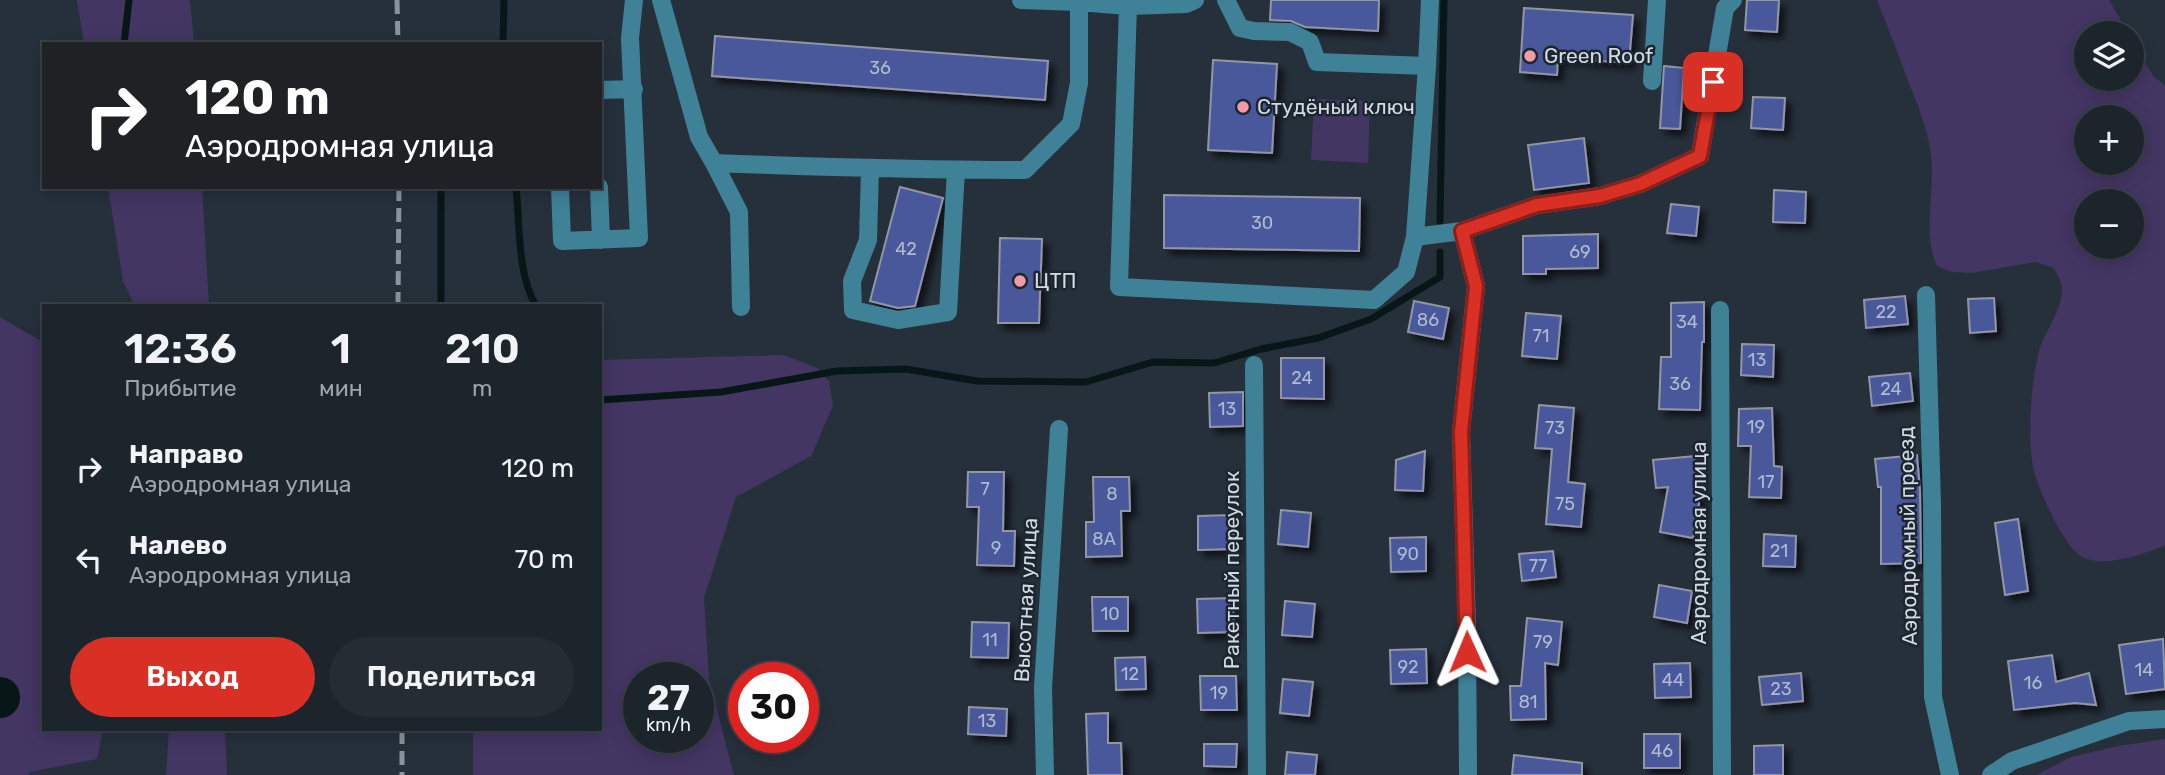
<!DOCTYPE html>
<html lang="ru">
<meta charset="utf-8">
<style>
body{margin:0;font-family:Rubik,sans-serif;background:#252c34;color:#f1f3f6;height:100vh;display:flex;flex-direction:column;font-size:26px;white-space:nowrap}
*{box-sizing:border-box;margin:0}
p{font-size:23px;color:#a0a4a9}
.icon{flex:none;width:38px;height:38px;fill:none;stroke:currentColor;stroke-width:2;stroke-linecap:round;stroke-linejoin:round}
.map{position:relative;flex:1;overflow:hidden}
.drawer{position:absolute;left:42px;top:304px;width:560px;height:427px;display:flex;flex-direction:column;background:#1c242c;border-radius:0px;box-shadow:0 4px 18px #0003,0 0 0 2px #3a4148}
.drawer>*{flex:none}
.banner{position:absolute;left:42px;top:42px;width:560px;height:147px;border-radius:0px;box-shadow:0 4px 18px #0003,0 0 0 2px #3a4148;background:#202124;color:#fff;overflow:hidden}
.tools{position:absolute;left:2074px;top:21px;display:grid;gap:14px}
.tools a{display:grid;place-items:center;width:70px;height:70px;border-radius:50%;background:#1c242c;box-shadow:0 4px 18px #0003,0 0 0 2px #3a4148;font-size:35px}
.speed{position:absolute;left:623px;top:662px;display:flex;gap:14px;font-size:35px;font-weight:700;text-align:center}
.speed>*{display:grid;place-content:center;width:91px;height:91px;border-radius:50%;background:#1c242c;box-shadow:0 4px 18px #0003,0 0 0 2px #3a4148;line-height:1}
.speed small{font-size:18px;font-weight:400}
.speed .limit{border:10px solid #d22;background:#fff;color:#111}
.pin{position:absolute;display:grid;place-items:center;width:60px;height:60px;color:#fff;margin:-30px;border-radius:14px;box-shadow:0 4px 10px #0006}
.me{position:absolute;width:77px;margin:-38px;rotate:359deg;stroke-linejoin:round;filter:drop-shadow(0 0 5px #0008)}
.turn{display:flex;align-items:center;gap:24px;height:147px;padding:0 28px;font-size:32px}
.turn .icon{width:91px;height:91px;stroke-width:2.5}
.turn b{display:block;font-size:49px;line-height:60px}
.eta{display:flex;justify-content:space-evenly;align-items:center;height:119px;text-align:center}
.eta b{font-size:42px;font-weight:600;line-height:49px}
.cta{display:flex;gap:14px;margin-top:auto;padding:14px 28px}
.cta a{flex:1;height:80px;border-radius:42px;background:#d93025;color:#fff;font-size:28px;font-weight:600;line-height:80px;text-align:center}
.cta a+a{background:#252c34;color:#f1f3f6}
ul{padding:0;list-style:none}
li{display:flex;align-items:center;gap:21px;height:91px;padding:0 28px}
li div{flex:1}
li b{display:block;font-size:26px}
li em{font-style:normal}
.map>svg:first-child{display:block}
.green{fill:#433663;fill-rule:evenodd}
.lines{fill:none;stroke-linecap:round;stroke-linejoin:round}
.stream{stroke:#071717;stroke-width:7}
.river{stroke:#071717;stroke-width:40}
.building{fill:#48589a;stroke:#9196a6;stroke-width:2;filter:url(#shadow)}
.minor{stroke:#3f8298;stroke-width:18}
.rail{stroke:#8a929b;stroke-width:5;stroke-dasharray:14 7;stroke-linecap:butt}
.route-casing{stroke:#8d1f18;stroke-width:18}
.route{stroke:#d93025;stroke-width:12}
.poi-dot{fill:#f39aa7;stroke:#1c2630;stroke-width:2.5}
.labels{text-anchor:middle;stroke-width:5;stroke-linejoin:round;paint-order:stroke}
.number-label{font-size:18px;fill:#b0bacf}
.poi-label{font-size:21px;fill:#d3dae1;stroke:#1c2630;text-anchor:start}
.street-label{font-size:21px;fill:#d3dae1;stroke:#1c2630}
</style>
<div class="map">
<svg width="2165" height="775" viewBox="0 0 2165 775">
<defs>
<filter id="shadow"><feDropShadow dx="6" dy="6" stdDeviation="3.5" flood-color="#0009"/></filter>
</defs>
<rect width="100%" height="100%" fill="#26303b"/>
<path class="green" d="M77 0H190L194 44H84Z
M1877 0H2109L2128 33H2086V79H2132V39L2153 76 2165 85V545C2144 554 2098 571 2078 554 2070 547 2065 538 2059 529 2050 512 2041 494 2035 475 2026 445 2031 378 2040 348 2047 328 2066 304 2061 283 2060 278 2056 273 2054 268L2036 262 1971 273 1952 272 1937 266C1921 233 1937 186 1930 148 1926 125 1917 103 1908 81 1898 54 1888 27 1877 0ZM2132 117V163H2086V117ZM2132 201V247H2086V201Z
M1314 99 1370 101 1368 163 1311 160Z
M108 187H202L209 306H135L123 281Z
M0 317 44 343V730H103L97 759 29 772V775H0Z
M784 355 817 368 829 381 833 406 811 456 736 497 704 598 709 679 734 775H473V730H600V360ZM698 677V737H639V677Z
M169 730H225L227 775H166Z
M2165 739V775H2037L2071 757 2118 746Z"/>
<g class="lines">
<path class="stream" d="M124 44 129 0
M503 44 504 0
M441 187V306
M516 187C520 224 517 274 536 306
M1440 221 1444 0
M600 400 721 392 837 371 906 369 977 381 1086 382 1153 362 1214 363 1261 349 1318 338 1371 319 1440 277V252"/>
<path class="river" d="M0 697V698"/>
</g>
<path class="building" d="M1271 0H1379L1378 31 1305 27 1291 21 1270 20Z
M1747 0H1779L1777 32 1745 30Z
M1524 8 1633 15 1629 63 1558 58 1557 75 1520 72Z
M715 36 1048 61 1045 100 712 76Z
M1213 60 1277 64 1272 153 1208 150Z
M1664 66 1684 68 1680 129 1660 128Z
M1753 97 1785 98 1783 130 1751 128Z
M1584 138 1589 183 1534 190 1528 145Z
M900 187 943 198 915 306 898 308 870 301Z
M1774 190 1806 192 1805 223 1773 222Z
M1164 195 1360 198 1359 251 1164 248Z
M1671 204 1699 207 1696 236 1667 233Z
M1598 234V268L1546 269V274H1523V236Z
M1000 238 1042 239 1039 323H998Z
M1905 296 1908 324 1866 328 1864 300Z
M1994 298 1996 331 1970 333 1968 299Z
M1414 301 1449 308 1443 339 1408 332Z
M1704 302V342H1702L1700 410 1659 409 1661 357H1671V303Z
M1526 313 1561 316 1557 359 1522 356Z
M1742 344 1774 345 1773 377 1741 375Z
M1281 358H1324V399L1281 398Z
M1910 373 1913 401 1872 406 1869 377Z
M1243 392V426L1210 427 1209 393Z
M1539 405 1574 408 1568 482 1585 484 1581 527 1546 524 1552 449 1535 448Z
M1772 408 1774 466 1782 467 1781 498 1749 497 1751 446H1738L1739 409Z
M1425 451 1423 491 1395 490 1396 460Z
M1917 455 1920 490 1921 563 1881 564V487H1878L1875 459Z
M1695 456 1699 504 1693 538 1660 532 1668 487 1656 488 1653 460Z
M968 472H1004L1003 531H1015L1014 566 977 565 979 507H967Z
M1093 477H1129L1130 511H1121L1122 556 1086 557V522H1094Z
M1281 510 1311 513 1308 547 1278 544Z
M1233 515 1234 549 1198 550V516Z
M2018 519 2028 591 2005 595 1995 523Z
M1764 534 1796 536 1795 567 1763 566Z
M1426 537V571L1391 572 1390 538Z
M1553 551 1556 577 1522 581 1519 554Z
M1659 585 1692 591 1687 623 1654 617Z
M1092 597H1128V631H1093Z
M1233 598 1234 632 1198 633 1197 599Z
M1285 601 1315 604 1312 637 1282 635Z
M1527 618 1562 622 1558 665 1545 663 1546 719 1511 720 1510 686H1521Z
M972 622 1009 623 1008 658 971 657Z
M2163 639 2165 689 2126 694 2119 645Z
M1426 649 1427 683 1391 684 1390 650Z
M2052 655 2056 682 2089 673 2096 705 2075 703 2014 710 2008 661Z
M1145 657 1146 689 1116 690 1115 658Z
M1690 663 1691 697 1655 698 1654 664Z
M1801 673 1803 701 1762 705 1759 677Z
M1200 676H1236L1237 710H1201Z
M1283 679 1313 682 1309 716 1280 713Z
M969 707 1007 709 1006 736 968 734Z
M1108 713V743H1121L1122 775H1088L1086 714Z
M1644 734H1680V768H1644Z
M1204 744H1237L1236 767 1204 766Z
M1783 745V775H1754V746Z
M1287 752 1317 755 1315 775H1285Z
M1514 755 1582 763V775H1512Z"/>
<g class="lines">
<path class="minor" d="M661 0 699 137 714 163C818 167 921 170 1025 170L1071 124 1079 83V2
M1021 0 1079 2 1128 6 1186 4 1195 0
M1125 0 1128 6 1119 287 1374 300 1406 272 1415 237 1427 66 1430 0
M1226 0 1240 28 1254 31 1290 32 1310 42 1317 62 1427 66
M1652 81 1657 0
M600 90 634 89
M714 163 739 212 741 307
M870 169 868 240 852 281 853 310 898 320 948 312 956 170
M560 187 562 241 639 238 630 38 634 0
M599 187 601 240
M1462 231 1537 205 1600 196 1640 184 1700 156 1725 8 1733 0
M1415 237 1462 231 1476 286 1461 432 1467 627 1468 775
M1926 295 1932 504 1933 697 1950 775
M1720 310 1722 775
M1254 365 1257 775
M1045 775 1043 688 1059 429
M1991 775 2012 761 2129 721 2165 719"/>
<path class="rail" d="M397 0 398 44
M398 306 399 187
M402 730V775"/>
</g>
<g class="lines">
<g class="route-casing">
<path id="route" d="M1467 652 1461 432 1476 286 1462 231 1537 205 1600 196 1640 184 1700 156 1713 82"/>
</g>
<use href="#route" class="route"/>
</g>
<g class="poi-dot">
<circle cx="1530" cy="56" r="7"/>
<circle cx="1243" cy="107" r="7"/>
<circle cx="1020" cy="281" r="7"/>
</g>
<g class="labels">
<g class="number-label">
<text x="880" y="74">36</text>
<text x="1262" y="229">30</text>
<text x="906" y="255">42</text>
<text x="1580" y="258">69</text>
<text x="1886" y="318">22</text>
<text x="1428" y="326">86</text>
<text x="1687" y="328">34</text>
<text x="1541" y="342">71</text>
<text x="1757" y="366">13</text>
<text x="1302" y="384">24</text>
<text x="1680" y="390">36</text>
<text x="1891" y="395">24</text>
<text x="1227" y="415">13</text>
<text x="1756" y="433">19</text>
<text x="1555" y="434">73</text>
<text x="1766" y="488">17</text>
<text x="985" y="495">7</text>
<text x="1112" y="500">8</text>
<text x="1565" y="510">75</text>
<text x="1104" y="545">8А</text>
<text x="996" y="554">9</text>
<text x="1779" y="557">21</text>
<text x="1408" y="560">90</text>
<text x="1538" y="572">77</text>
<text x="1110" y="620">10</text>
<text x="990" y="646">11</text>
<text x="1543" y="648">79</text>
<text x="1408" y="673">92</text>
<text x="2144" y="676">14</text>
<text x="1130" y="680">12</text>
<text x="1673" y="686">44</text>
<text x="2033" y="689">16</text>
<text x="1781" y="695">23</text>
<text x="1219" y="699">19</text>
<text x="1528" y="708">81</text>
<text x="987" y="727">13</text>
<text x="1662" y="757">46</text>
</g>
<g class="poi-label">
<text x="1544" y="63">Green Roof</text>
<text x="1257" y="114">Студёный ключ</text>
<text x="1034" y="288">ЦТП</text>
</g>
<g class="street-label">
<text transform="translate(1908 536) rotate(-91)" y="7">Аэродромный проезд</text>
<text transform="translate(1699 543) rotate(-90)" y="7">Аэродромная улица</text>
<text transform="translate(1232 570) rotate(-90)" y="7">Ракетный переулок</text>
<text transform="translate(1026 600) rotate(-87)" y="7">Высотная улица</text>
</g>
</g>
</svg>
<div class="tools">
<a><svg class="icon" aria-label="layers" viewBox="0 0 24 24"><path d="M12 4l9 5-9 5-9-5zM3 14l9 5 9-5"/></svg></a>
<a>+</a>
<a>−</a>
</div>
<div class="speed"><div>27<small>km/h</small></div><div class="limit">30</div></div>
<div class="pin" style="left:1713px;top:82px;background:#d93025"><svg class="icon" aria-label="arrive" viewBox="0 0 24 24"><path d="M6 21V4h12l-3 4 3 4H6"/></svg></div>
<svg class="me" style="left:1467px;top:652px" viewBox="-20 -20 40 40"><path d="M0-17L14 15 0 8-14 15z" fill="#d93025" stroke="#fff" stroke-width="4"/></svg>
<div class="banner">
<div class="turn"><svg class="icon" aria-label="right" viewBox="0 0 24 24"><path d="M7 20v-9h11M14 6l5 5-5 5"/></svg><div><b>120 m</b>Аэродромная улица</div></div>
</div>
<section class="drawer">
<div class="eta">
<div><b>12:36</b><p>Прибытие</p></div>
<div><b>1</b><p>мин</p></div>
<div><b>210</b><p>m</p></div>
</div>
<ul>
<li><svg class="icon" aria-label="right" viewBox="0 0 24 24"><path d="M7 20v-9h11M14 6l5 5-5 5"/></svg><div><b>Направо</b><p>Аэродромная улица</p></div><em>120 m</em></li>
<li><svg class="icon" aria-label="left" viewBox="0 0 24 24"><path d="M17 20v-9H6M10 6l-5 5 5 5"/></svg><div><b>Налево</b><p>Аэродромная улица</p></div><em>70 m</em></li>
</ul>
<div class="cta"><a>Выход</a><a>Поделиться</a></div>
</section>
</div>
